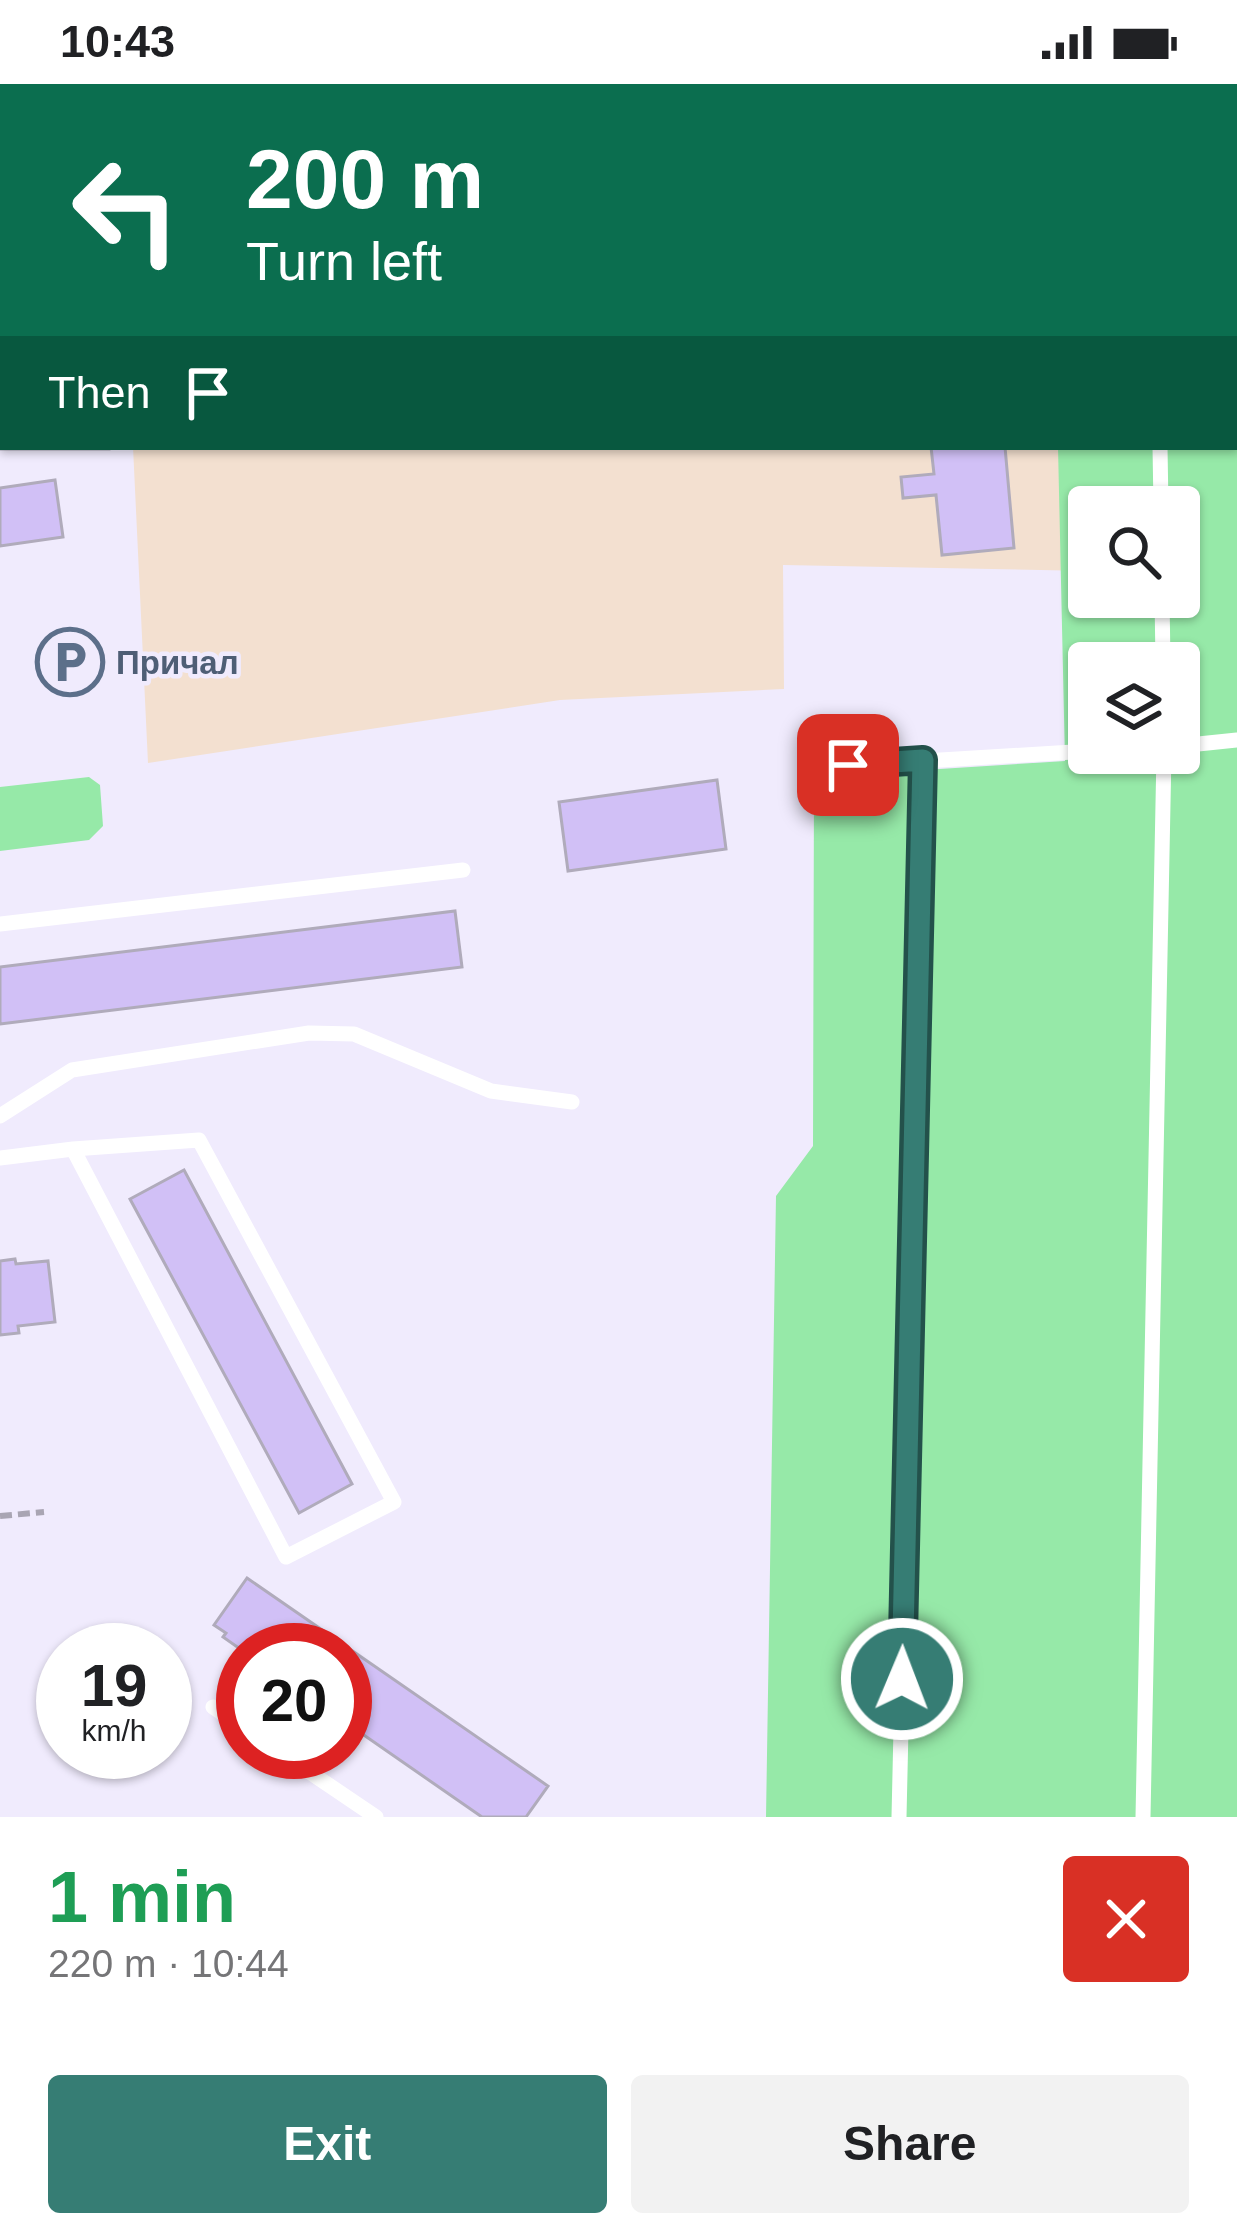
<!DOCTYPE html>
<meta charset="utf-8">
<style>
body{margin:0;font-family:Helvetica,sans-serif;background:#f2f2f2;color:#202124;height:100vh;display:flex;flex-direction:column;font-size:45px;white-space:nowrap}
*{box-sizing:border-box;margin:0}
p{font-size:39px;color:#757577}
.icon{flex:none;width:66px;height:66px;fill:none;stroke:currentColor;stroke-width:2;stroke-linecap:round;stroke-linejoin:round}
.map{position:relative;height:1733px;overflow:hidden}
.panel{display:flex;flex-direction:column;background:#fff;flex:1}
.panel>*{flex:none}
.top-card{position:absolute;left:0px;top:0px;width:1239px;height:366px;box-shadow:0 3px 9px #0004;background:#0b6e4f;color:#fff;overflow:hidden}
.tools{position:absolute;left:1068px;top:402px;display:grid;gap:24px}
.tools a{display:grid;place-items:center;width:132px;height:132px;border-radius:12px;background:#fff;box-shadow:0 3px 9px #0004;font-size:60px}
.speed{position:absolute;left:36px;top:1539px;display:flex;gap:24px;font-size:60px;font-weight:700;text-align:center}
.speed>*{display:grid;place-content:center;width:156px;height:156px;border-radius:50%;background:#fff;box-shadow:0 3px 9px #0004;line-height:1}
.speed small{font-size:30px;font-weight:400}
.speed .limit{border:18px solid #d22;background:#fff;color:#111}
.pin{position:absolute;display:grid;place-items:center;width:102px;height:102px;color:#fff;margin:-51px;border-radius:24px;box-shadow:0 6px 18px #0006}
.me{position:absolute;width:132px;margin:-66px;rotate:1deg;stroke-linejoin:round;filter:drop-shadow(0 0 9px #0008)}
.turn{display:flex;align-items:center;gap:42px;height:252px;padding:0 48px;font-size:54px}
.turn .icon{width:156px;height:156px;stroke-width:2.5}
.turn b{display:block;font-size:84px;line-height:102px}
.then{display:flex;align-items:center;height:114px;padding:0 48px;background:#0003;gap:24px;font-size:45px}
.round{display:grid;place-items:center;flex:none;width:126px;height:126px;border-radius:12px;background:#f2f2f2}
.summary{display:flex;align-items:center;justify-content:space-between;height:204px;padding:0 48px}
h1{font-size:72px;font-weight:700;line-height:90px;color:#1e9e55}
.button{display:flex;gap:24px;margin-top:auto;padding:24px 48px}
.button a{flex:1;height:138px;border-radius:12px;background:#367d74;color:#fff;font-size:48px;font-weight:700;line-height:138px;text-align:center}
.button a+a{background:#f2f2f2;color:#202124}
.status{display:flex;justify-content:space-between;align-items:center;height:84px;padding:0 60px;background:#fff;direction:ltr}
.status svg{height:33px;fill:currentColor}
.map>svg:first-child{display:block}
.medical{fill:#f3e0d0}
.green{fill:#96e9a8;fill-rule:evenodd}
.building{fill:#d1c0f6;stroke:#b0abbb;stroke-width:3}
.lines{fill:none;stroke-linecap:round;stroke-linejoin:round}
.path{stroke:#a9a5b3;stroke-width:6;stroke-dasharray:12 6;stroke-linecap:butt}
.service{stroke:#fff;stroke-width:15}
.minor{stroke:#fff;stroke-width:30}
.route-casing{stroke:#23514b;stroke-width:30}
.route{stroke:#367d74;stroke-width:21}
.labels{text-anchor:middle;stroke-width:9;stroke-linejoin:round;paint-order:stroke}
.service-label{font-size:33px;font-weight:bold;fill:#4e5e75;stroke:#f0ebfd;text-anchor:start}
</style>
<div class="status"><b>10:43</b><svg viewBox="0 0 49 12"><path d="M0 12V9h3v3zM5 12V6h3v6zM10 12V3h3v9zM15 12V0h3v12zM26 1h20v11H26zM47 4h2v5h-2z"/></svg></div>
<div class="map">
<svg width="1237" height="1733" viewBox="0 0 1237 1733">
<rect width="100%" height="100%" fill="#f0ebfd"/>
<path class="medical" d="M242 0H1045L1046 3H212Z
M133 363H1078L1089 487 783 481 784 605 560 616 148 679Z"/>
<path class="green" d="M1050 0H1237V1733H766L776 1112 813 1062 814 693 1065 677 1058 363H1236V3H1050ZM1089 423H1179V513H1089ZM1089 579H1179V669H1089Z
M89 693 100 701 103 742 89 756 0 767V703Z"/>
<path class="building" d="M3 192V363H109V365H0V193Z
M931 363H1005L1014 464 942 471 936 411 903 414 901 393 934 390Z
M55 396 63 453 0 462V404Z
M717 696 726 765 568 787 559 718Z
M455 827 462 883 0 940V883Z
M184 1086 352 1400 299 1429 130 1115Z
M15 1175 16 1180 48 1177 55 1238 18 1242 19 1249 0 1251V1177Z
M247 1494 548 1702 526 1733H482L345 1638V1566L243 1567 223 1553 226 1549 214 1541Z"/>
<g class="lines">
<path class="path" d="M0 1432 44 1428"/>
<path class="service" d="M241 0V3
M1156 0V3
M1160 363 1161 423
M1162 513 1163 579
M1179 662 1237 656
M810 684 1089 667
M0 840 463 786
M0 1032 72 986 309 949 354 950 491 1007 572 1018
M0 1074 73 1065 199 1056 394 1418 286 1473 73 1065
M213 1623 243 1643
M280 1668 376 1733
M899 1733 923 676
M1143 1733 1164 669"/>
<path class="minor" d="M0 3 14 0"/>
</g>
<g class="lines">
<g class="route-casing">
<path id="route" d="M848 681 923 676 902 1595"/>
</g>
<use href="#route" class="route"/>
</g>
<defs>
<g id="parking-ring" transform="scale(3.45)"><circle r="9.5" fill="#f0ebfd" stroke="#5c6f8a" stroke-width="1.5"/><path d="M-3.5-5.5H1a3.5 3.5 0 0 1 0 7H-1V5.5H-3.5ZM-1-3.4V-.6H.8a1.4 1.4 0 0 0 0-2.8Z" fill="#5c6f8a"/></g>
</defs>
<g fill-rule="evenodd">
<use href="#parking-ring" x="70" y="578"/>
</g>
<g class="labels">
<g class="service-label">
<text x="116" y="590">Причал</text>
</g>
</g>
</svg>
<div class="tools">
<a><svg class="icon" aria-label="search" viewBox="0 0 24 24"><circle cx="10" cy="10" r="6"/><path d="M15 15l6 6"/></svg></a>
<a><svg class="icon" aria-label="layers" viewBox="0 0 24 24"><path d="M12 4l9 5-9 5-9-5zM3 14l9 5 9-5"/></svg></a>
</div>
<div class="speed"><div>19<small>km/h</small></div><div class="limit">20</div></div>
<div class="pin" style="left:848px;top:681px;background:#d93025"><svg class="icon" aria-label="arrive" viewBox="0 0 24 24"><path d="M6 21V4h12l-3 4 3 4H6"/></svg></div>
<svg class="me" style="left:902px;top:1595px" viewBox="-20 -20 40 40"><circle r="17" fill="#367d74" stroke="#fff" stroke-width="3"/><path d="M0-11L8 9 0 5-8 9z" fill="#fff"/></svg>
<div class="top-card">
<div class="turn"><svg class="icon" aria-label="left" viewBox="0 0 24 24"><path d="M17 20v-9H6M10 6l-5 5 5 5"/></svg><div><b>200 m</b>Turn left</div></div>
<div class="then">Then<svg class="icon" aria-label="arrive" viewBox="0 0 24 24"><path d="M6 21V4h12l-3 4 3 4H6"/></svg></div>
</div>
</div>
<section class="panel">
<div class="summary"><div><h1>1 min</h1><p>220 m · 10:44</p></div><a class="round" style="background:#d93025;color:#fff"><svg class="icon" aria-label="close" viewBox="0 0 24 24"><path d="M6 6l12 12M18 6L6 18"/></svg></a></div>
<div class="button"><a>Exit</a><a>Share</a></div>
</section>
